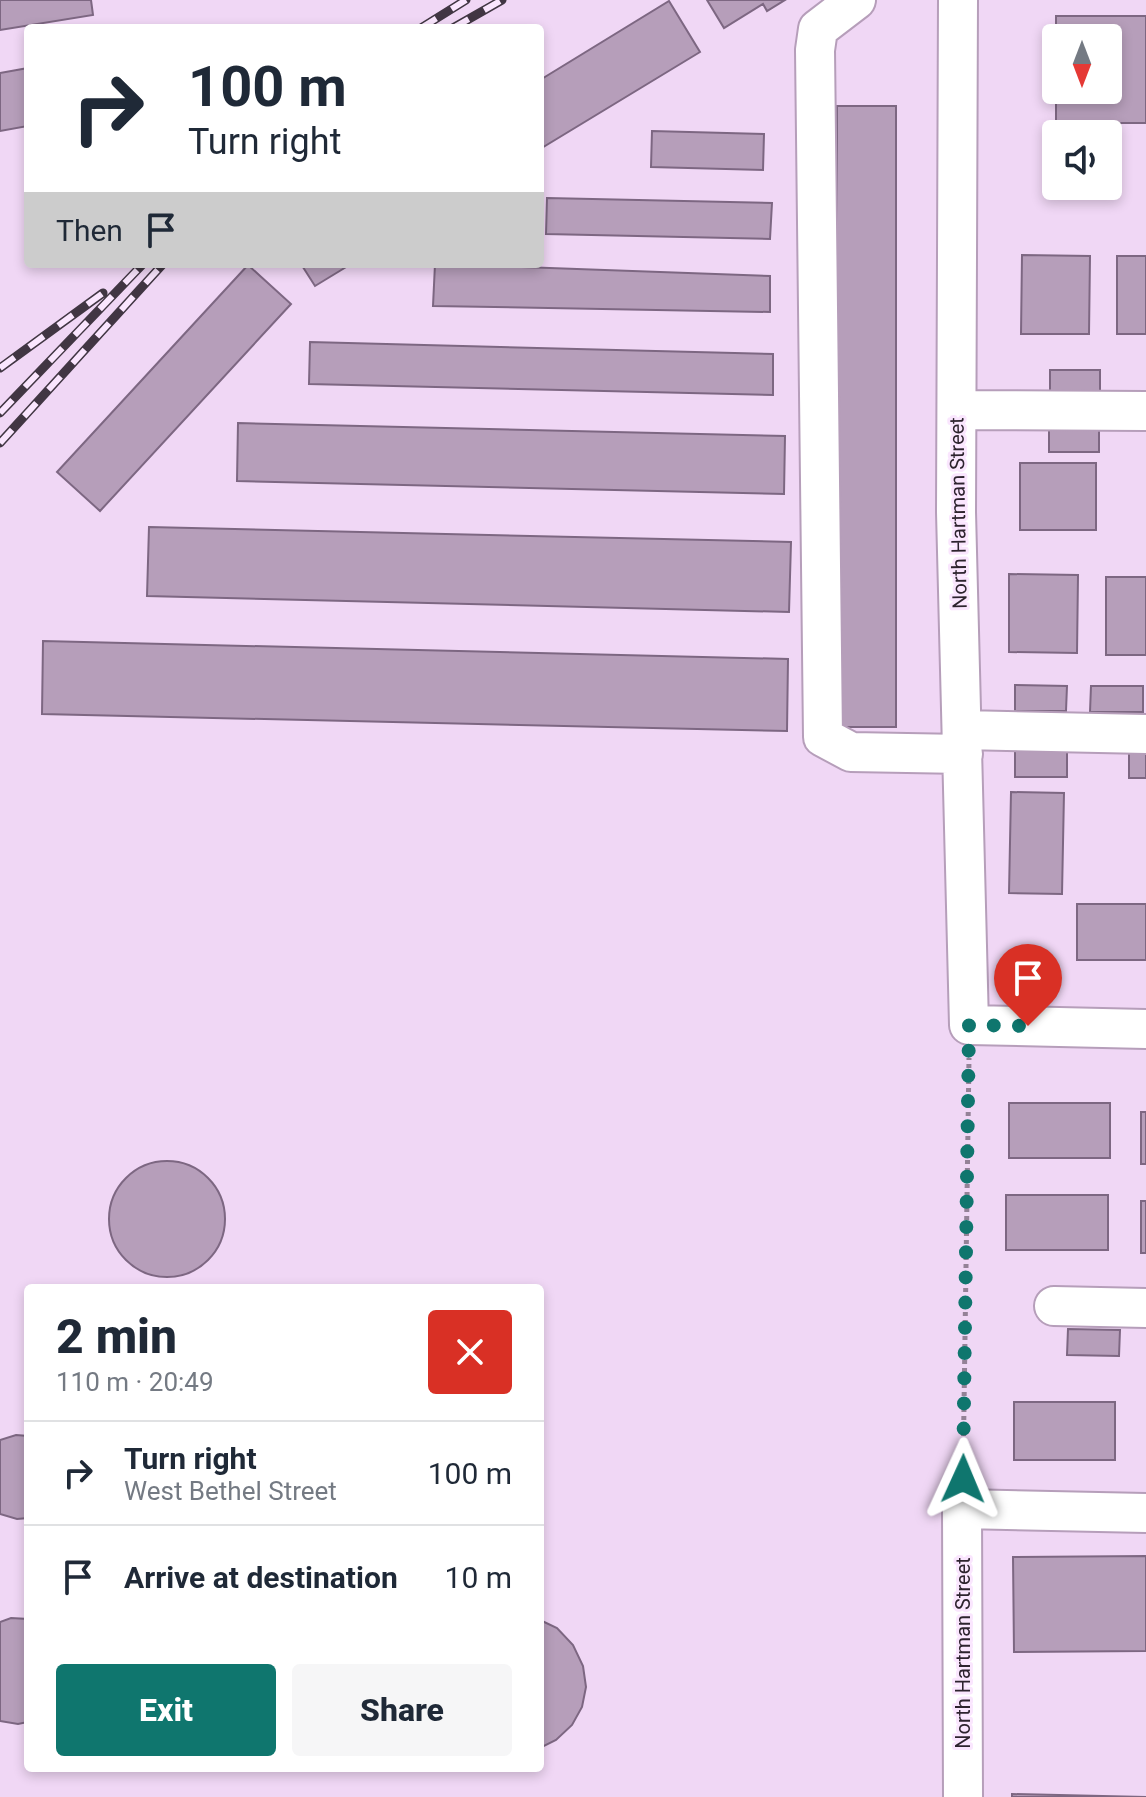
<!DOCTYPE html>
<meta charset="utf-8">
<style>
body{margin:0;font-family:Roboto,sans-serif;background:#f6f6f7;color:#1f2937;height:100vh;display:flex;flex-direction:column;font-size:30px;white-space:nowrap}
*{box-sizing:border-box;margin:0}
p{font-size:26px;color:#747a83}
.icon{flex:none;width:44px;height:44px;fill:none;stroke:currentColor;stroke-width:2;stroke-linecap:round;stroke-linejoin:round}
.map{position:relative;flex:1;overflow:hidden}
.panel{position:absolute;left:24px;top:1284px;width:520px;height:488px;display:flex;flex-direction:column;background:#fff;border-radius:8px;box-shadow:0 4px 12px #0003}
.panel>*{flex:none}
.banner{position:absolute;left:24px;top:24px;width:520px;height:244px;border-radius:8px;box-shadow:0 4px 12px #0003;background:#fff;color:#1f2937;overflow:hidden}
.needle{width:52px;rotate:180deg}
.buttons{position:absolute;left:1042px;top:24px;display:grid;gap:16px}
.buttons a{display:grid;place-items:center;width:80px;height:80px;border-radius:8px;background:#fff;box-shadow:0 4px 12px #0003;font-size:40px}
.pin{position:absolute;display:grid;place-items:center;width:68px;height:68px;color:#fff;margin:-82px -34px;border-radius:50% 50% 50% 0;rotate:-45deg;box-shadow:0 0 8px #0007}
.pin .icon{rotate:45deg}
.me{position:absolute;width:88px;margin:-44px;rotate:1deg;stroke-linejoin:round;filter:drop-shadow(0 0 6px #0008)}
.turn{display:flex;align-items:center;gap:28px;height:168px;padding:0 32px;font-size:36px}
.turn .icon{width:104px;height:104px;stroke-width:2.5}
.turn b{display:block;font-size:56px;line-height:68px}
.then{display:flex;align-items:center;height:76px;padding:0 32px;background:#0003;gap:16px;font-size:30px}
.round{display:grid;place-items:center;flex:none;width:84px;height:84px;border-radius:8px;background:#f6f6f7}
.overview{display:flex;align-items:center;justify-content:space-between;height:136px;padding:0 32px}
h1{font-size:48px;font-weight:800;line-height:60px}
.button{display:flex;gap:16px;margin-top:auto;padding:16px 32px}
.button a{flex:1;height:92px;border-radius:8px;background:#0f766e;color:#fff;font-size:32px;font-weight:800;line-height:92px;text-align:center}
.button a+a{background:#f6f6f7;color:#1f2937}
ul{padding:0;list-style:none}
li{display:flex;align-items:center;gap:24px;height:104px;padding:0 32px;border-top:2px solid #e0e1e3}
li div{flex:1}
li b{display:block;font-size:30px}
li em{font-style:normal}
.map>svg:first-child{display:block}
.building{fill:#b69eba;stroke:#7d6782;stroke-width:2;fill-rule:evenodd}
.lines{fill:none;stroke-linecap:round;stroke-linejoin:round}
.minor-casing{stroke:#b69eba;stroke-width:42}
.path{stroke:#948297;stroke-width:5;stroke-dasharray:4 4;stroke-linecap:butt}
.minor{stroke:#fff;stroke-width:38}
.rail-casing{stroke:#413643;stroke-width:9}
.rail{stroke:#fae6fe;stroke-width:6;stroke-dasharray:18;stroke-linecap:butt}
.route{stroke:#0f766e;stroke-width:14;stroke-dasharray:0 25.2}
.labels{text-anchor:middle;stroke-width:6;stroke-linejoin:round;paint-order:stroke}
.street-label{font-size:20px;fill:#2d232e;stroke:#fae6fe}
</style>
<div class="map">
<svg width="1146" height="1797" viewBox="0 0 1146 1797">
<rect width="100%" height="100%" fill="#f0d7f5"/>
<path class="building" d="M0 0H91L93 15 0 30Z
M707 0H785L767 11 763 4 724 28Z
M669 1 700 52 540 149V80Z
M1056 16H1146V123H1056ZM1056 38H1108V90H1056Z
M28 68V126L0 131V73Z
M837 106H896V727H837Z
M652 131 764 134 763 170 651 167Z
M547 198 772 203 770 239 546 234Z
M1022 255 1090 256 1089 334H1021Z
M1117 256H1146V334H1117Z
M301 264H351L315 286Z
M435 264 770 276V312L433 306Z
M248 265 291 304 100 511 57 472Z
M310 342 773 354V395L309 384Z
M1050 370H1100V394H1050Z
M238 423 785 436 784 494 237 481Z
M1049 428H1099V452H1049Z
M1020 463H1096V530H1020Z
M149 527 791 542 789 612 147 596Z
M1009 574 1078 575 1077 653 1009 652Z
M1106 577H1146V655H1106Z
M43 641 788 659 787 731 42 714Z
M1015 685 1067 686 1066 711H1015Z
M1091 686H1143V712H1090Z
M1015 750 1067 751V777H1015Z
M1129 752 1146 753V778H1129Z
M1011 792 1064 793 1062 894 1009 893Z
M1077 904H1146V960H1077Z
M1009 1103H1110V1158H1009Z
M1141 1112H1146V1164H1141Z
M109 1219a58 58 0 1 1 116 0a58 58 0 1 1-116 0Z
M1006 1195H1108V1250H1006Z
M1141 1201H1146V1253H1141Z
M1068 1329 1120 1330 1119 1356 1067 1355Z
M1014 1402H1115V1460H1014Z
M16 1435 28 1436V1518L17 1519 0 1514V1440Z
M1146 1556V1651L1014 1652 1013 1557Z
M11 1618 28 1619V1722L18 1724 0 1721V1622Z
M540 1620 557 1628 573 1645 583 1666 586 1687 582 1707 572 1725 556 1740 540 1748Z
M1012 1794 1146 1797H1012Z"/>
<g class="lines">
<g class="minor-casing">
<path id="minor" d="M856 0 818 29 815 50 823 737 851 752 963 754
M958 0 956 512 969 1025 1146 1029
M957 410 1146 411
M963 730 1146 734
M1054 1306 1146 1308
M963 1797 962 1509 1146 1513"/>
</g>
<path class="path" d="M963 1476 969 1058"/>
<use href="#minor" class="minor"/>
<g class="rail-casing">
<path id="rail" d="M421 28 466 0
M453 28 502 0
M0 368 103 293
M0 413 143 264
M0 443 163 264"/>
</g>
<use href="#rail" class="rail"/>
</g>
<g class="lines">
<path class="route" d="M963 1479 969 1025 1028 1026"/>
</g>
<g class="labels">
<g class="street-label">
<text transform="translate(958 513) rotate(-91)" y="7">North Hartman Street</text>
<text transform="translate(963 1653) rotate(-90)" y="7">North Hartman Street</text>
</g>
</g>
</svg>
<div class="buttons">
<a><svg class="needle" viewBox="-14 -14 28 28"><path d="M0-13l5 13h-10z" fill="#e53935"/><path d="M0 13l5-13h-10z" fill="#747a83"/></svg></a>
<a><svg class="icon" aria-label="sound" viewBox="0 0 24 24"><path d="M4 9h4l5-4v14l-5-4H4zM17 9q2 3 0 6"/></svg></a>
</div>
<div class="pin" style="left:1028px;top:1026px;background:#d93025"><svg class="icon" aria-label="arrive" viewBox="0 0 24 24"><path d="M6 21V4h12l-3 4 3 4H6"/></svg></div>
<svg class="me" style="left:963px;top:1479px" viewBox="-20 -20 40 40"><path d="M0-17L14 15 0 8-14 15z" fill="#0f766e" stroke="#fff" stroke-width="4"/></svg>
<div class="banner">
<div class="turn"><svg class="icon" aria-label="right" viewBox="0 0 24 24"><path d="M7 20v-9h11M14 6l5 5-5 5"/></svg><div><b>100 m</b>Turn right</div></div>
<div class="then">Then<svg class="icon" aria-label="arrive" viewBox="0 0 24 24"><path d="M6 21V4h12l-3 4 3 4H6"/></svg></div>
</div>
<section class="panel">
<div class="overview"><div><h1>2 min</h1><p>110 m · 20:49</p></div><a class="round" style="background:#d93025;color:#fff"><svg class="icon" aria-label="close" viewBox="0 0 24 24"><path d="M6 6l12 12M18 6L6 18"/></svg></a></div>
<ul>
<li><svg class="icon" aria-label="right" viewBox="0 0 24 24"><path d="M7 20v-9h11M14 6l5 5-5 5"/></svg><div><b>Turn right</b><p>West Bethel Street</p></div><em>100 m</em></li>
<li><svg class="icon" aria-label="arrive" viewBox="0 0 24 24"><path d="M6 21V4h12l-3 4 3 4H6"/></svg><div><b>Arrive at destination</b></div><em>10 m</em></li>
</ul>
<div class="button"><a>Exit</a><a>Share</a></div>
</section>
</div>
